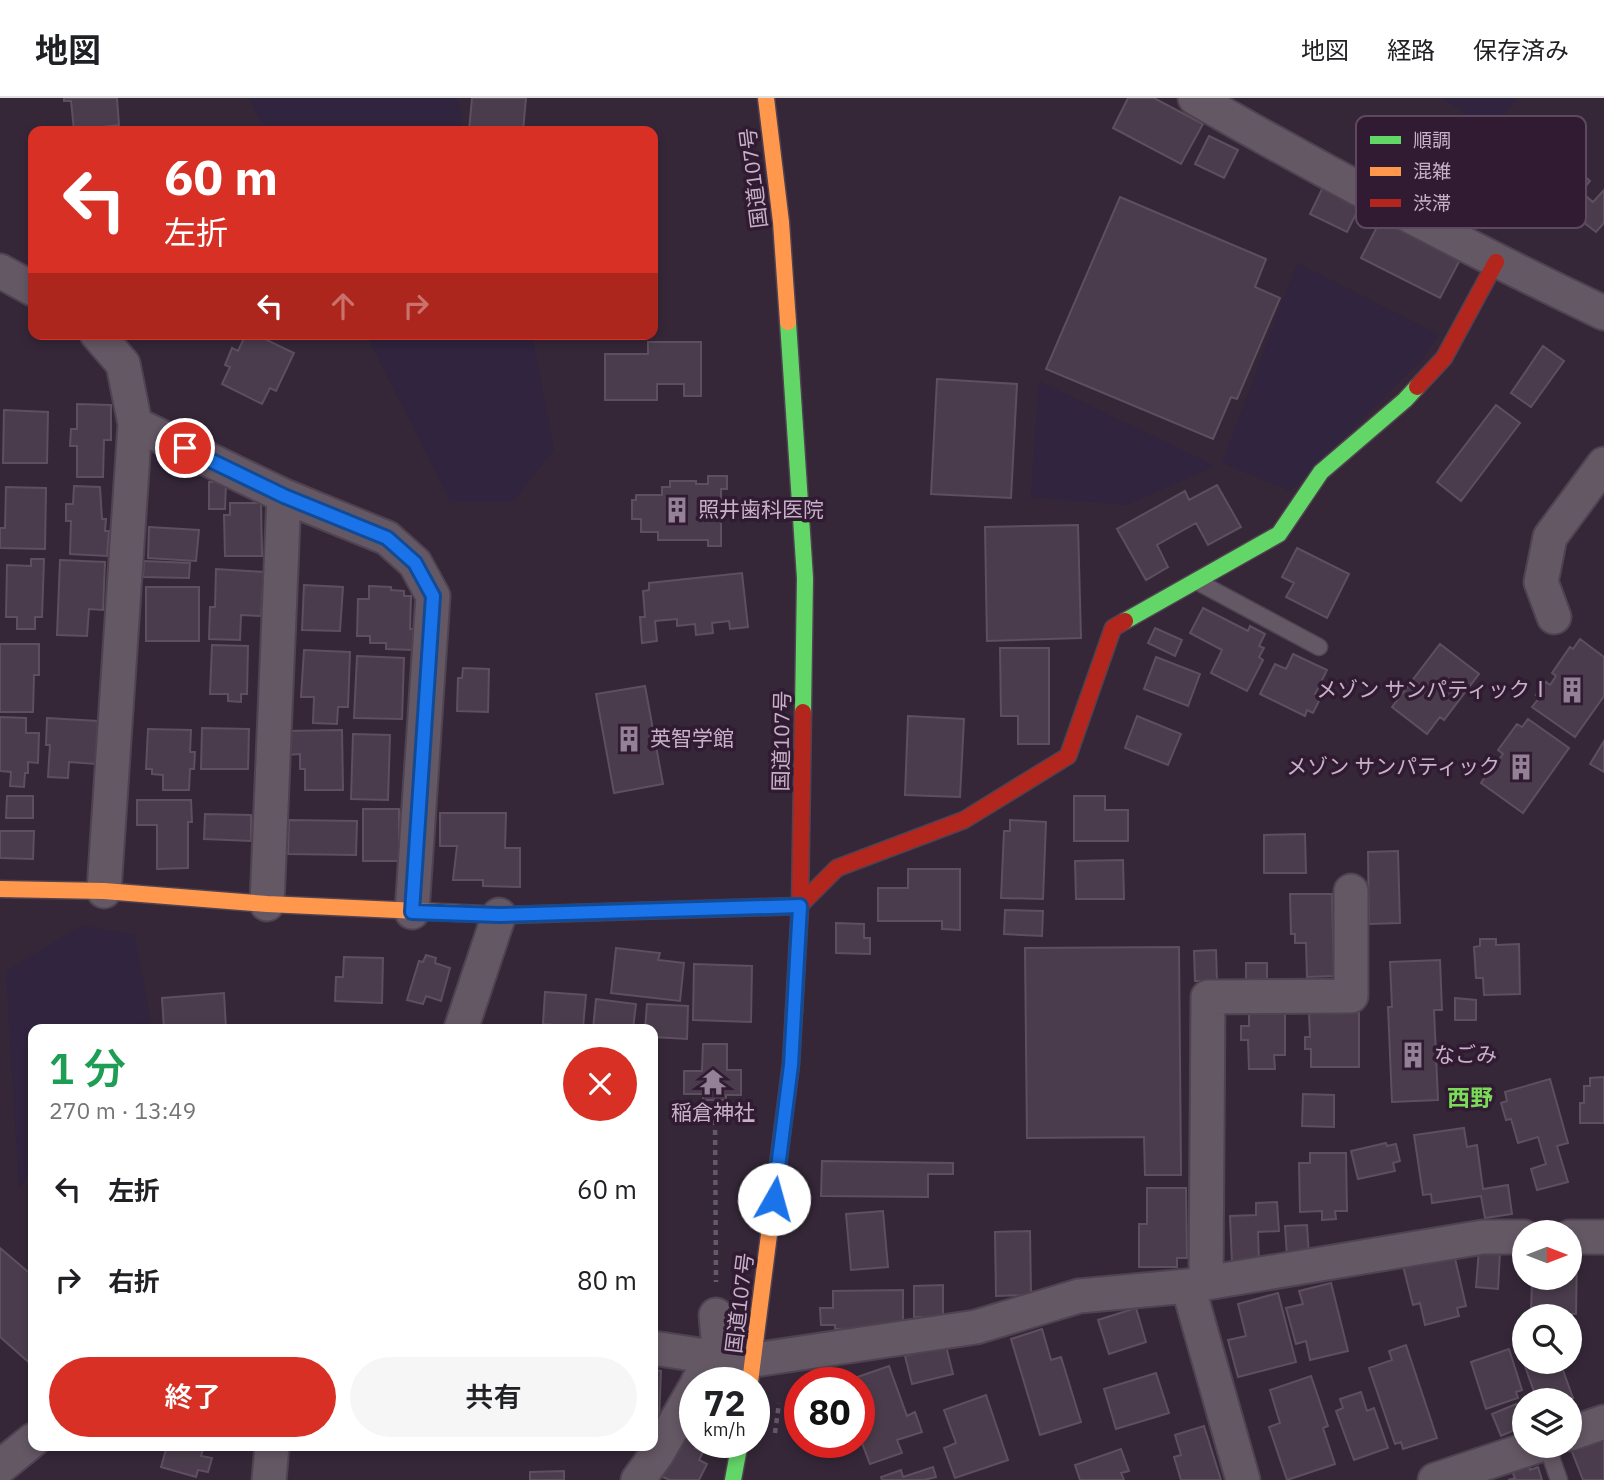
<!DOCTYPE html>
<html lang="ja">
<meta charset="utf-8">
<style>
body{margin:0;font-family:"IBM Plex Sans","Noto Sans JP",sans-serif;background:#f6f6f6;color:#202124;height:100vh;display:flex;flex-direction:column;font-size:26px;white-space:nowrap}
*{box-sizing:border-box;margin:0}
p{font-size:23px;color:#757577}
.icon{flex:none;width:38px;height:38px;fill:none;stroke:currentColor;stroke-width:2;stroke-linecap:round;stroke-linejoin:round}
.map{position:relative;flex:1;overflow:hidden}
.details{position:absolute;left:28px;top:926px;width:630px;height:427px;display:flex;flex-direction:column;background:#fff;border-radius:14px;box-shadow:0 4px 10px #0003}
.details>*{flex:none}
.banner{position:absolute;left:28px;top:28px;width:630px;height:214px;border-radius:14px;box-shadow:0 4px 10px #0003;background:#d93025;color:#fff;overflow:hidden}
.needle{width:46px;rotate:90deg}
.fabs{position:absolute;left:1512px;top:1122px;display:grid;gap:14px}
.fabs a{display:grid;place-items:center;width:70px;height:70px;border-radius:50%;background:#fff;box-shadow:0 4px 10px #0003;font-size:35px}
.speed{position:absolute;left:679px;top:1269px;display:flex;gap:14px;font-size:35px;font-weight:700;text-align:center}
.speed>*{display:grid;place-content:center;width:91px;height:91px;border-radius:50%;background:#fff;box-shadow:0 4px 10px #0003;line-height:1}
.speed small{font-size:18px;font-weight:400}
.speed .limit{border:10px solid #d22;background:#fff;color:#111}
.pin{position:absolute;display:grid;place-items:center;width:60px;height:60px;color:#fff;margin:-30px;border:4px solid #fff;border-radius:50%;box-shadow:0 2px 7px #0007}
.me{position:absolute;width:77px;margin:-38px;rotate:7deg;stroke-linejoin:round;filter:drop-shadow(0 0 5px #0008)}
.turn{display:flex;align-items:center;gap:24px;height:147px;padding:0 21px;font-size:32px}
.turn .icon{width:91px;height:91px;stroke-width:2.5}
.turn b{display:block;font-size:49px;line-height:60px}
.lanes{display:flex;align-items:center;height:66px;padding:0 21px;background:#0003;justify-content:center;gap:35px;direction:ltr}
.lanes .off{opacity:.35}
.round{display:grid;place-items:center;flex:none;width:74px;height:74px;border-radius:37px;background:#f6f6f6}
.head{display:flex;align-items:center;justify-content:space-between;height:119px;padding:0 21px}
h1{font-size:42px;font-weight:600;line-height:52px;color:#1e9e55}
.button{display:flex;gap:14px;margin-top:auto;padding:14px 21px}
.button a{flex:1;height:80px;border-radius:42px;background:#d93025;color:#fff;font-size:28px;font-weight:600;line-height:80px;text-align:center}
.button a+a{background:#f6f6f6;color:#202124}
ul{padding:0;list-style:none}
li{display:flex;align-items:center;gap:21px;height:91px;padding:0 21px}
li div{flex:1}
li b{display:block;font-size:26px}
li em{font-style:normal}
header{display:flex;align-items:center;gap:42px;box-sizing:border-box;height:98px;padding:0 35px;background:#fff;border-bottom:2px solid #e0e0e0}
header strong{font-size:33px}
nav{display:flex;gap:38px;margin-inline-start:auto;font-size:24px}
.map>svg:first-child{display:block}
.green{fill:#30243e}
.building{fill:#4a3c4c;stroke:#5d4f5f;stroke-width:2}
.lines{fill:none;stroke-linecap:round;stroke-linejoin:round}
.lane-casing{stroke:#4f4251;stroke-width:19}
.street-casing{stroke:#4f4251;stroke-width:37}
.fast-casing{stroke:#4f4251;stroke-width:19}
.slow-casing{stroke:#4f4251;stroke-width:19}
.jam-casing{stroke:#4f4251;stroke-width:19}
.path{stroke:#645968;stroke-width:4.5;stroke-dasharray:5 5;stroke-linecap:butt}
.lane{stroke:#645865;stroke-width:16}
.street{stroke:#645865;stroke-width:33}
.fast{stroke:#63d668;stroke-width:16}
.slow{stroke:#ff974d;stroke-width:16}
.jam{stroke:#b3261e;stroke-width:16}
.route-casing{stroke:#114b97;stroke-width:18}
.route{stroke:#1a73e8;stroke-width:12}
.labels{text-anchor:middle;stroke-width:7;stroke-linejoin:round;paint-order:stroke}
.street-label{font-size:21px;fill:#c7b1c9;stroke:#301b32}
.poi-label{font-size:21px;fill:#c7b1c9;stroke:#301b32;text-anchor:start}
.neighbourhood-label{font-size:23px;font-weight:bold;fill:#7cdc59;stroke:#301b32}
.key{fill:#301b32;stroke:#5d485f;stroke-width:2}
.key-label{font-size:19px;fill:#c7b1c9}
</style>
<header>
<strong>地図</strong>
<nav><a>地図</a><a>経路</a><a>保存済み</a></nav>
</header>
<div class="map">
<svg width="1604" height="1382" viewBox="0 0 1604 1382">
<rect width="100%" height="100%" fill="#352738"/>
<path class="green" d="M249 0H458L464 33H265Z
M1441 0H1517L1503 18 1476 22Z
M1297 165 1439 237 1425 258 1290 393 1222 365Z
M366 236H532L554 352 512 404H451Z
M1039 283 1215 368 1126 407 1031 399Z
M81 828 134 836 151 924 124 931H33V1068L19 1091 6 873Z"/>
<path class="building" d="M64 0H117L119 27 74 32 71 3H64Z
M472 0H526L523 33H469Z
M1128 0H1154L1203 26 1181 66 1113 30Z
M1209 38 1238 52 1224 80 1195 66Z
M1563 61 1590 83 1581 94 1593 104 1604 92V125L1596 134 1583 124 1578 127 1537 93Z
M1323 89 1360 108 1347 134 1310 116Z
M1120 99 1266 161 1255 189 1280 200 1237 301 1231 299 1213 341 1046 271Z
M653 109H657V216H653Z
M1382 119 1461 160 1440 200 1361 160Z
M246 236H254L294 255 276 293 270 290 262 306 222 286 230 269 225 267 232 250 238 253Z
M648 244H701V298H684V286H657V302H605V256H648Z
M1543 248 1564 263 1531 309 1511 295Z
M937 281 1017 286 1011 400 931 396Z
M77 306 111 307V342H104L103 379H77V348H70L71 331H77Z
M1496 307 1520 325 1461 403 1437 384Z
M4 312 48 314 47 365H3Z
M708 378H727V391H721V448H708V442H658V434H641V421H632V402H636V397H662V389H670V383H696V386H708Z
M209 384H226L225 411H209Z
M1217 387 1241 429 1208 447 1196 425 1157 447 1168 469 1146 482 1117 431 1185 393 1189 402Z
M74 388 100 389 102 421H106L105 433H109L107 458 70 456 71 423H66V406H73Z
M6 389 46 390 45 451 0 450V430H5Z
M230 405H261L262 458H225L224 417H230Z
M1078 427 1081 540 987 543 985 429Z
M149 429 199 432 196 463 148 460Z
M1297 450 1349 476 1327 520 1286 499 1294 485 1282 479Z
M31 461H44L42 519H35V531H17V519H6L7 467 31 468Z
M60 462 105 464 103 512 89 511 87 538 57 537Z
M144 463 190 465 189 480 143 479Z
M216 471 264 474 261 518 241 517 240 542 209 541 210 509H215Z
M742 475 748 529 730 531 729 523 712 525 713 535 696 537 695 526 677 528V521L655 523 657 543 642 545 640 519H645L643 493 649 492V485Z
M304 487 343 489 340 533 302 532Z
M369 488 391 489V492L404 493V498H411L410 531H415L414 552 386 551V545H370V538H357L358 501H369Z
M146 489H199V543H146Z
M1203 510 1248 533 1250 528 1265 536 1259 548 1264 550 1259 559 1263 562 1247 593 1211 575 1222 552 1190 535Z
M1155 530 1182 542 1175 558 1148 545Z
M1580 541 1604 559V598L1575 639 1532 609 1539 600 1536 597 1546 584 1550 587 1556 578 1552 575 1570 549 1573 551Z
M0 546H39V577H34L33 614H0Z
M1440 546 1479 576 1444 622 1440 619 1427 636 1392 609Z
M212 547 248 548 247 596H241V604L228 603V596H210Z
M1000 550H1049V646H1018V618H1001Z
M304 552 350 554 348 609H338L337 626 313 625 314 599H301Z
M1293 556 1327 572 1315 596 1321 599 1313 615 1307 612 1305 618 1260 596 1275 566 1286 571Z
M357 558 404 560 402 621 354 620Z
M1156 559 1200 576 1188 608 1144 591Z
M463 570 489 571 488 614 457 613 458 580H462Z
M645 588 663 686 614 695 596 596Z
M908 618 964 621 960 699 905 697Z
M1137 618 1181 636 1168 667 1125 650Z
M0 619 26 620V635H39L38 665 28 664V675H25L24 689 10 688 11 674 0 673Z
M47 620 98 623 96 666 69 664 68 680 48 679 50 647H46Z
M1528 621 1569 650 1523 715 1481 685 1487 676 1484 674 1492 662 1496 665 1503 656 1498 652 1517 626 1522 629Z
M202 630 249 631 248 671H201Z
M148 631 191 632 190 654H195L194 671H190L189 692H163V677L152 676V671H146Z
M342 632 343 692H305V671H300V656L287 657 286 633Z
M353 636 390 637 388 702 351 701Z
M1604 643V674L1590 666Z
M7 698H33V720H6Z
M1074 698H1105V712H1128V743H1074Z
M137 702H191L192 724H188V770L157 771V727H137Z
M363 711H399V763H363Z
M440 715H506L505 750H520V789L483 788V782H453L457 748H440Z
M205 716 251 717V743L204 741Z
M289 722 357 723 356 757 288 756Z
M1010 722 1046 724 1043 801 1001 800 1004 733H1010Z
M0 733H34L33 761 0 760Z
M1305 736 1306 775H1264V737Z
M1398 753 1400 825 1369 826 1368 754Z
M1123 762 1124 801H1076L1075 763Z
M908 771H960V832L942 831V823H878V790H908Z
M1290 796H1332L1334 878 1307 879 1306 845H1295V836H1291Z
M1005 812 1043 813 1042 838 1004 836Z
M836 825 864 826V840H870V856L836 855Z
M1480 841H1496V847L1519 846 1520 896 1484 897 1483 880H1476L1474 849 1480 848Z
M1179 849 1181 1077H1145L1144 1039 1027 1040 1025 850Z
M616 850 660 855 658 862 684 865 680 903 611 895Z
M1216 852 1217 883H1195L1194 853Z
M426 857 436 860 435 865 450 870 441 903 426 898 423 906 407 902 419 863 423 864Z
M344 859 383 860 382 905 335 903 336 879H343Z
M1440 862 1442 912H1434L1438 1002 1392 1004 1388 909H1392L1390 864Z
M1246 865H1267V883H1246Z
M694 866 752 868 751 924 693 922Z
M545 894 586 897 583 929 543 926Z
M224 895 226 931H164L162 900Z
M1455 900 1476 902V922H1455Z
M596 901 636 906 633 931H593Z
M647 906 688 908 687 941 653 939V931H645Z
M1249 914H1285V957H1274L1275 971H1249L1248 942H1241V928H1249Z
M1359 914V969H1311V951H1305V939H1310L1309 915Z
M703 946H727V972H741V997H726V1002H703V996H684V973H702Z
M1604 979V1025H1580V1005H1584V988H1590V980Z
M1550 981 1568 1045 1557 1048 1568 1084 1537 1092 1531 1071 1546 1066 1538 1039 1518 1045 1511 1021 1506 1022 1501 1005 1507 1003 1505 994Z
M1303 996 1334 997V1029L1302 1028Z
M1464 1030 1467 1049 1477 1047 1483 1091 1508 1087 1512 1116 1485 1120 1481 1098 1432 1105 1431 1096 1423 1097 1414 1037Z
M1386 1045 1387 1048 1396 1046 1400 1063 1393 1065 1395 1073 1358 1081 1351 1053Z
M1310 1055H1346L1347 1113H1335L1336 1121 1322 1122V1113L1300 1114 1299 1065H1310Z
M822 1063 953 1065V1076H928V1099L821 1098Z
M1147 1090H1186L1187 1160H1177V1169H1139V1126H1147Z
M1277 1104 1279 1133 1258 1134 1259 1164 1232 1165 1230 1118 1256 1117V1105Z
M883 1113 888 1169 851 1172 846 1116Z
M1307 1127 1309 1158 1287 1159 1285 1128Z
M1030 1133 1031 1197 996 1198 995 1134Z
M0 1150 33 1178V1268L0 1239Z
M1479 1151 1500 1153 1498 1191 1476 1189Z
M1570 1155H1577L1576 1216 1531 1215 1532 1180H1570Z
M1454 1156 1466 1208 1457 1210 1459 1218 1425 1227 1420 1205 1413 1207 1403 1168Z
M1331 1185 1348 1253 1310 1262 1306 1243 1296 1246 1286 1210 1303 1206 1299 1193Z
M943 1187V1219H914V1188Z
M903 1192V1230L835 1231V1227H821L820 1210H833V1193Z
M1278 1195 1296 1264 1238 1279 1228 1242 1246 1238 1238 1206Z
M1136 1210 1146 1244 1109 1256 1098 1222Z
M1042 1231 1051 1262 1061 1259 1081 1324 1040 1337 1011 1241Z
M1524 1244V1264H1560L1573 1300 1537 1302 1517 1246Z
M1406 1247 1437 1340 1403 1351 1401 1344 1395 1346 1369 1270 1392 1262 1389 1253Z
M946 1248 953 1276 912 1286 905 1258Z
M1509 1251 1522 1292 1516 1294 1518 1300 1486 1311 1471 1264Z
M889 1268 907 1318 915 1314 922 1334 897 1342 902 1355 870 1366 859 1337V1284H843Z
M653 1272 661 1273 659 1324H653Z
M1156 1275 1169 1315 1116 1331 1104 1291Z
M1311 1278 1328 1328 1323 1330 1335 1366 1287 1382 1269 1329 1280 1325 1270 1292Z
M1361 1294 1367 1313 1374 1310 1388 1350 1354 1362 1336 1313 1343 1310 1340 1301Z
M986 1297 1008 1362 955 1380 944 1350 956 1345 944 1312Z
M1516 1306 1524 1328 1501 1338 1492 1316Z
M695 1319V1344H698L695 1350 703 1354 699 1362 707 1366 699 1382H670L660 1378Z
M1204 1328 1221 1382H1181L1174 1359 1181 1357 1175 1337Z
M1604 1340V1382H1583L1571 1351Z
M167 1348H204L201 1358 212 1360 208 1374 198 1372 196 1379 161 1369Z
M1121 1351 1129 1373 1121 1375 1124 1382H1080L1075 1367Z
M1529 1367 1530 1372 1538 1369 1542 1382H1508L1515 1380 1512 1373Z
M933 1369 936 1379 924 1382H882L881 1379 901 1372 903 1379Z
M564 1373V1382H530V1374Z"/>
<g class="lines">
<g class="lane-casing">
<path id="lane" d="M1198 484 1319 549
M1547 1348 1559 1382"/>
</g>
<g class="street-casing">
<path id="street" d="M1195 0C1329 77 1465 149 1604 215
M0 173 33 191
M97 236 123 266 135 326 284 398 387 440 415 465 433 498 412 814
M1554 519 1541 484 1550 439 1604 366
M104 793 135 326
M267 806 284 398
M461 931 499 817
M1570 1139H1604
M1206 1185 1208 899 1351 898V793
M1188 1188 1243 1382
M716 1217 720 1262
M653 1250 699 1257 711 1262
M698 1284 711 1262H754L976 1229 1079 1198 1188 1188 1483 1139H1524
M1570 1336 1604 1324
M0 1369 33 1342
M269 1382 272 1348
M638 1382 657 1356 695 1290
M1435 1382 1537 1348"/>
</g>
<g class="fast-casing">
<path id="fast" d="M788 224 805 480 803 614
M1125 523 1279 436 1321 374 1405 302 1417 289
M505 817 799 808
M733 1382 740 1344"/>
</g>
<g class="slow-casing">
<path id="slow" d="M766 0 781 124 788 224
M0 791 104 793 267 806 505 817
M750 1284 791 966 794 913"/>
</g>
<g class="jam-casing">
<path id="jam" d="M1417 289 1444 260 1496 164
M799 808 837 770 964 722 1068 658 1113 530 1125 523
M794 913 800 808 803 614"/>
</g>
<path class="path" d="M715 1022 716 1184
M775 1335 779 1305"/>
<use href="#lane" class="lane"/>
<use href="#street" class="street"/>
<use href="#fast" class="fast"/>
<use href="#slow" class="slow"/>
<use href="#jam" class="jam"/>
</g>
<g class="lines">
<g class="route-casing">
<path id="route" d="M185 350 284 398 387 440 415 465 433 498 412 814 499 817 800 808 791 967 774 1101"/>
</g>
<use href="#route" class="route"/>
</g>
<defs>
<g id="building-bare" transform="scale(2.1)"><path d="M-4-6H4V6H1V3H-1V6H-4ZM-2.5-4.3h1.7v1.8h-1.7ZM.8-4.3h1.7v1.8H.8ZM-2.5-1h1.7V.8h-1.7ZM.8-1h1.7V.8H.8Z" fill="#948196" stroke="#301b32" stroke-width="2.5" paint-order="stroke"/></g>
<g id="temple-bare" transform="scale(2.1)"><path d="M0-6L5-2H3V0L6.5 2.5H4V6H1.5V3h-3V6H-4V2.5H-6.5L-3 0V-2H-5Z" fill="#948196" stroke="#301b32" stroke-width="2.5" paint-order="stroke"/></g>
</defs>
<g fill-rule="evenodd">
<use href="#building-bare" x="677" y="412"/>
<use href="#building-bare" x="1572" y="592"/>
<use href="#building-bare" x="629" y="641"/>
<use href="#building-bare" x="1521" y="669"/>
<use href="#building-bare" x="1413" y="957"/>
<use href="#temple-bare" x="713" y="984"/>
</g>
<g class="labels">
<g class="street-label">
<text transform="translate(754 80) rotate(-97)" y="7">国道107号</text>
<text transform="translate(782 643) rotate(-89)" y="7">国道107号</text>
<text transform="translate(740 1205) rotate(-83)" y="7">国道107号</text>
</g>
<g class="poi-label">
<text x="698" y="419">照井歯科医院</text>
<text x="1551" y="599" text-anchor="end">メゾン サンパティックⅠ</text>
<text x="650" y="648">英智学館</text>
<text x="1500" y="676" text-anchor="end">メゾン サンパティック</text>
<text x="1434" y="964">なごみ</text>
<text x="713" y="1022" text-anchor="middle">稲倉神社</text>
</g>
<g class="neighbourhood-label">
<text x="1470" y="1008">西野</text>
</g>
</g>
<rect x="1356" y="18" width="230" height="112" rx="10" class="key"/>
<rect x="1370" y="38" width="31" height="8" fill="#63d668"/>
<rect x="1370" y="69" width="31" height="9" fill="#ff974d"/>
<rect x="1370" y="101" width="31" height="8" fill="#b3261e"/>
<g class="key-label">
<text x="1413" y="49">順調</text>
<text x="1413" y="80">混雑</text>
<text x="1413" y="112">渋滞</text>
</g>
</svg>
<div class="fabs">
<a><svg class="needle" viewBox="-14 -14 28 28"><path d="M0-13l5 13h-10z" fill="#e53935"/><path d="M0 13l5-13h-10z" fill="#757577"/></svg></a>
<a><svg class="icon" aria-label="search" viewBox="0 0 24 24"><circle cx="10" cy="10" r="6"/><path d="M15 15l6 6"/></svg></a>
<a><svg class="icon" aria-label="layers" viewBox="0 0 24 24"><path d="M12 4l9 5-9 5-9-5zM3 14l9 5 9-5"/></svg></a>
</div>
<div class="speed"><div>72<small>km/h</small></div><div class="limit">80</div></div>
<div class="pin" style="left:185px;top:350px;background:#d93025"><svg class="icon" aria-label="arrive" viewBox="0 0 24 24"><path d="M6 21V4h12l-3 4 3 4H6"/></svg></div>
<svg class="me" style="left:774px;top:1101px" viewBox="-20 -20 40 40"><circle r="19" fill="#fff"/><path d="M0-13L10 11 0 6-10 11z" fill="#1a73e8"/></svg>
<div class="banner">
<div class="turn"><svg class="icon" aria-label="left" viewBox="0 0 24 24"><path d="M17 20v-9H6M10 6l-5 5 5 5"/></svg><div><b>60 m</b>左折</div></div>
<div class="lanes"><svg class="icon" aria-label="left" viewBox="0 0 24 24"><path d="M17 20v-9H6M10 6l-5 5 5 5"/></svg><svg class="icon off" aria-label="ahead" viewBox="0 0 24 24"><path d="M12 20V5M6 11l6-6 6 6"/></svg><svg class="icon off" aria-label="right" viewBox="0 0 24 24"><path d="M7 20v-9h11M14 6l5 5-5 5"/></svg></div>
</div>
<section class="details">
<div class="head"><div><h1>1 分</h1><p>270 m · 13:49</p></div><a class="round" style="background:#d93025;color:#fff"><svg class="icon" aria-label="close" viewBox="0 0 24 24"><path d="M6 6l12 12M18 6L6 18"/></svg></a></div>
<ul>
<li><svg class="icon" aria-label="left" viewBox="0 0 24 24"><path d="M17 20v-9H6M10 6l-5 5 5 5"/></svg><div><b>左折</b></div><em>60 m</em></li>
<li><svg class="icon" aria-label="right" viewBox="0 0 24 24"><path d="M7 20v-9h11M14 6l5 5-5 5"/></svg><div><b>右折</b></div><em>80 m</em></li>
</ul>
<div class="button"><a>終了</a><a>共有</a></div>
</section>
</div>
